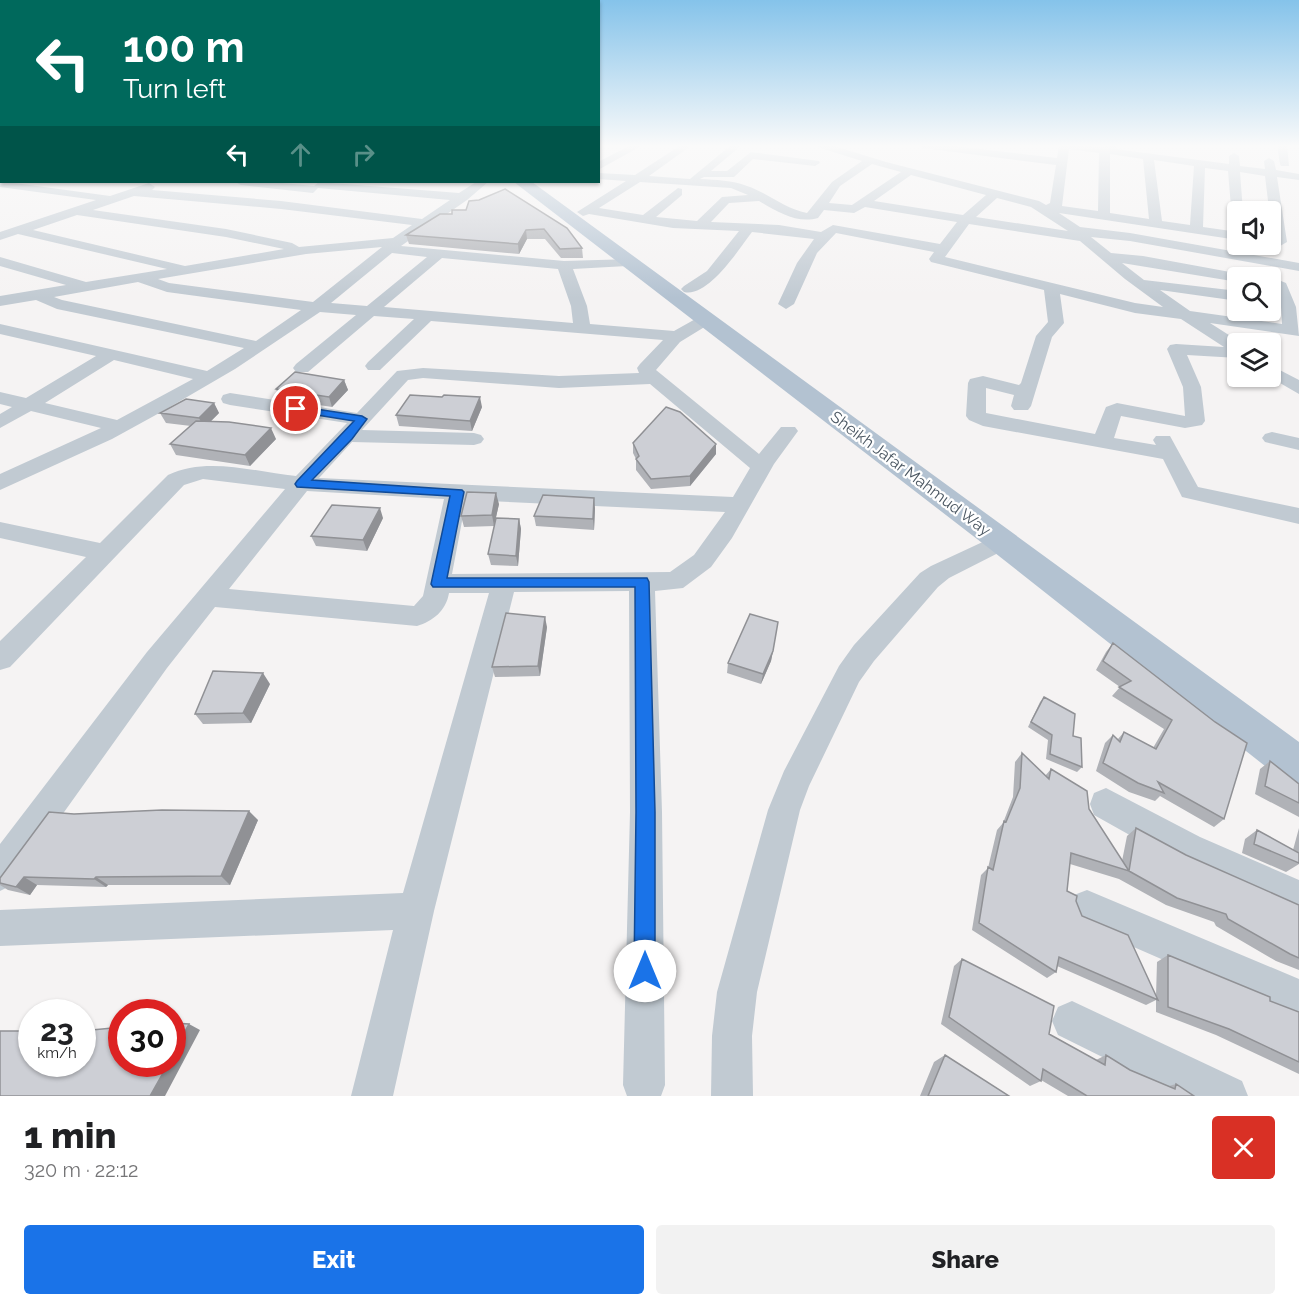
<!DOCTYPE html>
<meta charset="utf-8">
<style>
body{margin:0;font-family:Raleway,sans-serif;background:#f2f2f2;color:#202124;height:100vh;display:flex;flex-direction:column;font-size:22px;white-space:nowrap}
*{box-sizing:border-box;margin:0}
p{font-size:20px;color:#757577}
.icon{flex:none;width:33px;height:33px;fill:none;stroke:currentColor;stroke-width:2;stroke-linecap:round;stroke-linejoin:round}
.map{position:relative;height:1096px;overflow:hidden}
.sheet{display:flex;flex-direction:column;background:#fff;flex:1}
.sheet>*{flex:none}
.hud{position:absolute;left:0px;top:0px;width:600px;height:183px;box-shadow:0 2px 4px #0004;background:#00695c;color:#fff;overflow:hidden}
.buttons{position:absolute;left:1227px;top:201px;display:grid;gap:12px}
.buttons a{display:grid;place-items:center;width:54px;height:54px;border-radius:6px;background:#fff;box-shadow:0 2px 4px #0004;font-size:30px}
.speed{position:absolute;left:18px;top:999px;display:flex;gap:12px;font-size:30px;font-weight:700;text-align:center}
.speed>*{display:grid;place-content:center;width:78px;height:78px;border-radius:50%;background:#fff;box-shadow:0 2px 4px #0004;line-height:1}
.speed small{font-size:15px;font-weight:400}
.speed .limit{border:9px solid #d22;background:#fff;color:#111}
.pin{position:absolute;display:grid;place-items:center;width:51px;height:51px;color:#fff;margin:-26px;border:3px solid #fff;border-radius:50%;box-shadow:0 2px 6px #0007}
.me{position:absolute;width:66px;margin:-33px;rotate:0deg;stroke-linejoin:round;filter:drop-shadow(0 0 4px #0008)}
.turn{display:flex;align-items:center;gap:21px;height:126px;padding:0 24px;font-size:27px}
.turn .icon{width:78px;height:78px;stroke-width:2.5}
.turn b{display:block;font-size:42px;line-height:51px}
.lanes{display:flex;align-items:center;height:57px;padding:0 24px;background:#0003;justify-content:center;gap:30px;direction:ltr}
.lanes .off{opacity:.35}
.round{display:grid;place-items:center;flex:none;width:63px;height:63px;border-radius:6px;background:#f2f2f2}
.head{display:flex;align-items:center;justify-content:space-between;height:102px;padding:0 24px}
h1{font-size:36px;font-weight:800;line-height:45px}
.action{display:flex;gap:12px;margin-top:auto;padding:12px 24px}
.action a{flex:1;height:69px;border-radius:6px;background:#1a73e8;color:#fff;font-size:24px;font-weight:800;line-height:69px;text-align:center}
.action a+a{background:#f2f2f2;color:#202124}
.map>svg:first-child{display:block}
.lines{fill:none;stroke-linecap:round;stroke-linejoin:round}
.minor{fill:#c1cad2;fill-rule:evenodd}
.primary{fill:#b3c2d1;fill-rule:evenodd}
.wall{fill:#b0b2b7}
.shaded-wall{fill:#909195}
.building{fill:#cdcfd5;stroke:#909195;stroke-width:1.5}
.route{fill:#1a73e8;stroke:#114b97;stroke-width:1.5}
.labels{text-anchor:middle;stroke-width:4.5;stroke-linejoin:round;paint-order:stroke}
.street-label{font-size:16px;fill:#4a5661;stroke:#fff}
</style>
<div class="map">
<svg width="1299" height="1096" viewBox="0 0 1299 1096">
<rect width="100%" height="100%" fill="#f5f3f3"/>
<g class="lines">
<path class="minor" d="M631 145H643L598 170V162Z
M681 145H692L649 176 690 179 731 145H742L711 171H727L751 152 819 161 820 163 815 166 753 159 734 177H704L700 179C716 180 732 180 747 186 768 193 785 209 807 213L832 182 862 161 817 147 816 145H831L886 162 1039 201 1046 205 1050 203 1056 165 923 148 918 145H946L1057 158 1059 145 1105 147 1107 145H1118L1115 149 1229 164V156L1234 153 1239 156 1240 166 1265 169 1264 161 1269 158 1274 161 1276 170 1299 174V180L1277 177 1287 242 1280 246 1273 242 1265 176 1240 172 1243 212H1238V223L1232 219 1228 171 1205 168 1203 227 1238 232V240L1059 213 1080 227 1130 233 1299 263V271L1130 241 1091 237 1111 253 1143 256 1241 274 1248 278H1238V282L1122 263 1144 280 1238 291V301L1160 290 1190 311 1282 324 1281 307 1273 286 1281 281 1286 283 1296 307 1299 336 1210 323 1243 344H1238V358L1187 355 1201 387 1205 421 1202 425 1185 428 1121 416 1114 438 1156 445 1153 440 1156 436H1170L1198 487 1299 508V524L1182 497 1163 459 983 426 969 420 966 416 968 383 970 379 983 376 1019 385 1021 383 1036 336 1048 322 1044 290 931 262 929 259 934 252 836 233 817 253 794 304 786 309 778 304 797 263 814 239 752 232C739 249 708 298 684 292L681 289 684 286 707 271 739 231 673 228 589 214 583 216 577 212 626 181 598 179V173L635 175ZM1069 149 1099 153 1098 211 1062 206ZM1110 154 1143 159 1149 219 1110 213ZM1154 160 1194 166 1190 225 1162 221ZM872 164 901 172 852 205 829 203 840 186ZM911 175 986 195 963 215 874 201ZM640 182 731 188 748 195 722 197 697 221 656 217 682 195V189L678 188 643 215 599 208ZM997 198 1031 207 1068 231 976 217ZM759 201C778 212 797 224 818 218L824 210 854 213 865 207 957 222 940 244 833 225 821 232 779 225 711 222 729 203ZM969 224 1080 241 1125 279 1163 307 1135 303 945 257ZM1060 294 1135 313 1181 319 1224 347 1176 344 1170 345 1167 349 1183 387 1185 416 1117 403 1106 407 1095 434 986 413V388L1014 395 1011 406 1014 410H1028L1031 406 1052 337 1064 323Z
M1277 145H1287L1289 166H1281L1280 164Z
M0 156H2V162H0Z
M0 181 110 196 149 183 155 187 152 190 281 201 422 219 450 200 318 188 313 193 241 185 235 182H272L314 186 319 182 459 193 476 182H488L467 200 401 246 564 261 632 259 634 262 632 265 627 266 573 269 587 306 590 324 674 331 699 317H711L713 320 711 323 680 342 656 370 759 454 781 427H795L798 431 774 464 732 538 711 567 683 588 655 591 662 812 665 1085 661 1096H627L623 1085 630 812 629 591 514 592 434 911 393 1096H351L393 930 0 946V910L403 893 489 593H449C446 611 433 621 417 626L215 607 167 668 12 885 0 891V844L147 652 285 489 203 479 184 485 10 667 0 670V641L86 557 0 538V522L100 543 168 475C207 456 255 472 296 476L347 423 230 405 223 403 221 399 223 395 230 393 357 413 397 371 423 368 559 376 639 373 637 368 640 364 663 340 431 321 380 370H368L365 366 368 362 414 319 374 316 308 372H296L293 368 296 364 356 315 320 312 235 369 163 411 112 439 0 490V474L101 428 31 411 0 428V414L12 407 0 404V392L26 398 96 356 0 334V324L207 371 244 348 57 309 36 300 0 306V296L66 285 0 266V257L86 282 167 269 18 234 0 240V232L96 200 0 187ZM134 196 281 209 412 225 393 238 299 247 292 243 226 229 93 210ZM77 215 226 237 284 249 185 266 33 230ZM382 247 313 302 169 283 158 279 306 254ZM392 253 427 257 367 306 331 303ZM442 258 558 269 571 306 573 323 384 307ZM138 282 167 292 301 310 256 341 62 300 54 297ZM114 360 193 379 117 420 45 403ZM423 378 559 388 650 384 750 468 733 497 319 478 352 442 474 445 481 443 484 439 481 435 474 433 362 430 408 380ZM307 491 444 499 423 596 414 606 229 589ZM466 500 725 512 694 555 670 572 452 574Z
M1270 365 1299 380V394L1268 376H1270Z
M1272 432 1299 438V450L1265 442 1262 438 1265 434Z
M1002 533 1010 535 1014 541 1010 547 949 578 938 587 874 661 859 682 809 786 800 810 757 992 752 1036 753 1096H711L712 1036 717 992 768 810 784 771 839 666 854 645 920 573 931 566Z
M1106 788 1200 837 1299 880V916L1176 861 1094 815 1090 804 1094 793Z
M1087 890 1299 979V1019L1074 921 1069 908 1074 895Z
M1072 1001 1242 1081 1248 1096H1181L1058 1035 1052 1021 1058 1007Z"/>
<path class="primary" d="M514 182H532L1299 742V787L1284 781 990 549Z"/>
</g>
<path class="wall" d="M505 189 582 248 583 258H561L545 239H527L519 254 409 244 406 235 466 210 479 200Z
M344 380 348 390 332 407 280 399 276 389Z
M442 397 482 407 472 431 399 426 396 415Z
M214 403 219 413 210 422 276 439 250 466 176 455 170 444 191 426 166 423 160 413Z
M633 443 716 454 690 486 651 489 636 470V459L633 453Z
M499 504 494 526 464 527 461 516Z
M595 508 594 530 536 526 534 516Z
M383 518 367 551 316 546 311 536Z
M519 519 521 529 518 566 491 565 488 554Z
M547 627 540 676 495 677 492 667Z
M1113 643 1215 722 1224 819 1214 827 1160 796 1155 801 1129 792 1096 771 1105 743 1113 735 1118 739 1124 732 1153 748 1164 729 1112 696 1120 687 1096 670 1106 652Z
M773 651 771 661 761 684 727 673 728 663Z
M270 684 251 723 203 724 195 714Z
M1044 697 1073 736 1082 767 1077 772 1046 759 1048 740 1028 727 1040 702Z
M1022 753 1045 776 1051 769 1089 809 1122 861 1127 836 1136 828 1186 855 1299 905V970L1276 961 1216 926 1214 922 1166 905 1119 879 1070 864 1067 891 1076 901 1082 916 1156 996 1157 962 1168 955 1270 1001 1299 1012V1074L1216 1035 1156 1012V1000L1146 1005 1057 966 1056 972 1047 978 972 930 981 875 988 868 997 830 1003 823 1013 797 1015 762Z
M1270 761 1299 784V817L1255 794 1260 769Z
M74 814 258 820 230 885H108L106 887 37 885 30 895 8 890 0 885V878Z
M1299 828V864L1286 872 1242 853 1245 839 1257 830 1293 850Z
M962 959 1049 1034 1096 1060 1106 1055 1130 1070 1169 1086 1176 1084 1194 1096H1068L1041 1080V1081L1030 1086 941 1024 954 966Z
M945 1055 1009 1096H920L934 1062Z"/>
<path class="shaded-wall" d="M526 230 527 239 519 254 518 244Z
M344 380 348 390 332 407 329 397Z
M480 397 482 407 472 431 470 421Z
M214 403 219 413 204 428 199 418Z
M271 428 276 439 250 466 245 455Z
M716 444V454L690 486V476Z
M496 493 499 504 494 526 492 515Z
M594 498 595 508 594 530 593 519Z
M380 508 383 518 367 551 363 540Z
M519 519 521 529 518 566 516 556Z
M545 617 547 627 540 676 538 666Z
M773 651 771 661 761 684 763 674Z
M263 673 270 684 251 723 243 713Z
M249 811 258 820 230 885 221 876Z
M24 877 37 885 30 895 16 887Z
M96 877 108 885 106 887 94 879Z
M189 1024 200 1030 165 1096H150L168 1064H172V1054Z"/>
<path class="building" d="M505 189 567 228 582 248 560 249 544 229 526 230 518 244 406 235 440 214H452V210H466L469 201 479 200Z
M295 372 344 380 329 397 276 389Z
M410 395 442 397 444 395 480 397 470 421 396 415Z
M186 399 214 403 199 418 160 413Z
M666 407 680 412 716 444 690 476 651 479 636 459 639 456 633 443Z
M196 421 229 422 271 428 245 455 170 444Z
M467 492 496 493 492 515 461 516Z
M543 495 594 498 593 519 534 516Z
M332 505 380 508 363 540 311 536Z
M496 518 519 519 516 556 488 554Z
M506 613 545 617 538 666 492 667Z
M750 614 778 622 773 651 763 674 728 663Z
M1113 643 1215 722 1247 743 1224 819 1158 782 1164 793 1138 783 1103 763 1113 735 1120 742 1124 732 1156 749 1172 720 1119 687 1131 681 1103 661Z
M213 671 263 673 243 713 195 714Z
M1044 697 1075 714 1073 736 1081 738 1082 767 1050 754 1052 735 1031 722Z
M1022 753 1049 779 1051 769 1087 791 1089 809 1129 871 1071 853 1067 891 1077 896 1076 901 1082 916 1128 935 1158 1000 1059 957 1056 972 979 923 988 867 993 870 1004 821 1006 822 1020 788Z
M1270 761 1299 784V803L1265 786Z
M162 810 249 811 221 876 96 877 94 879 24 877 16 887 0 883V878L49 812 74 814Z
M1136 828 1186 855 1299 905V958L1290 954 1228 919 1226 914 1177 898 1129 871Z
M1257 830 1299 853V863L1254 844Z
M1168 955 1270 997V1001L1299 1012V1062L1229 1029 1168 1007Z
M962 959 1054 1006 1049 1034 1105 1065 1106 1055 1130 1070 1175 1089 1176 1084 1194 1096H1087L1043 1069 1041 1081 949 1017Z
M172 1023 189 1024 172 1054Z
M122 1027V1064H168L150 1096H0V1031H32V1064H82V1031Z
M945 1055 1009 1096H928Z"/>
<linearGradient id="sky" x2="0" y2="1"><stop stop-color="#85c3ea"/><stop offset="0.49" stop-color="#fafafa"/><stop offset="1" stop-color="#fafafa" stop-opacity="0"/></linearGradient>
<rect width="1299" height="298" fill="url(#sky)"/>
<path class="route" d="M296 406 362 416 367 419 352 439 312 480 462 490 464 492 447 578H647L649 582 655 812V971L652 979 645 982 637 979 634 971 636 812 635 587H433L431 584 450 496 297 487 295 484 297 481 354 421 292 411 290 409Z"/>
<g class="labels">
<g class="street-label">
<text transform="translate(911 473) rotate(37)" y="6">Sheikh Jafar Mahmud Way</text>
</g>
</g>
</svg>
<div class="buttons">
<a><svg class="icon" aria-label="sound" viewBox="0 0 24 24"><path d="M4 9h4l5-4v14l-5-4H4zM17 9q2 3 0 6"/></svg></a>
<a><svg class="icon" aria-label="search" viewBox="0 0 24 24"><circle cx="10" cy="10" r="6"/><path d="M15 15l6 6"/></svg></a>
<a><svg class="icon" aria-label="layers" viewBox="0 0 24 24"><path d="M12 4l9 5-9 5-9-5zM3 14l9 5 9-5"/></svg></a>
</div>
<div class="speed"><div>23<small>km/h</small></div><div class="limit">30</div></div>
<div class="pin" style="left:296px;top:409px;background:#d93025"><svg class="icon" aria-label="arrive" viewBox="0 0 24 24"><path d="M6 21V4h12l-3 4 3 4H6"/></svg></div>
<svg class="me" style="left:645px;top:971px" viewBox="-20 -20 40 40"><circle r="19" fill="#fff"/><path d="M0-13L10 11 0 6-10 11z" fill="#1a73e8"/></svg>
<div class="hud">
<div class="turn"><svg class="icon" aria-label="left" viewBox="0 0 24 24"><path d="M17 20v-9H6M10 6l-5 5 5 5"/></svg><div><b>100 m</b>Turn left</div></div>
<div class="lanes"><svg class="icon" aria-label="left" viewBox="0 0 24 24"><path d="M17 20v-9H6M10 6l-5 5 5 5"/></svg><svg class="icon off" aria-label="ahead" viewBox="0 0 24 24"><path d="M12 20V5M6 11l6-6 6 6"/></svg><svg class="icon off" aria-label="right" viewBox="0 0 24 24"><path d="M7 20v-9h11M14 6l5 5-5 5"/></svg></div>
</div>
</div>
<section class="sheet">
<div class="head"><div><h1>1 min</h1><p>320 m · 22:12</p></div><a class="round" style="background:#d93025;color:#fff"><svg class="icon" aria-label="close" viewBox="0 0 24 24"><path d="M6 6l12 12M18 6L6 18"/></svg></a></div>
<div class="action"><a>Exit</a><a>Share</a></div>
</section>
